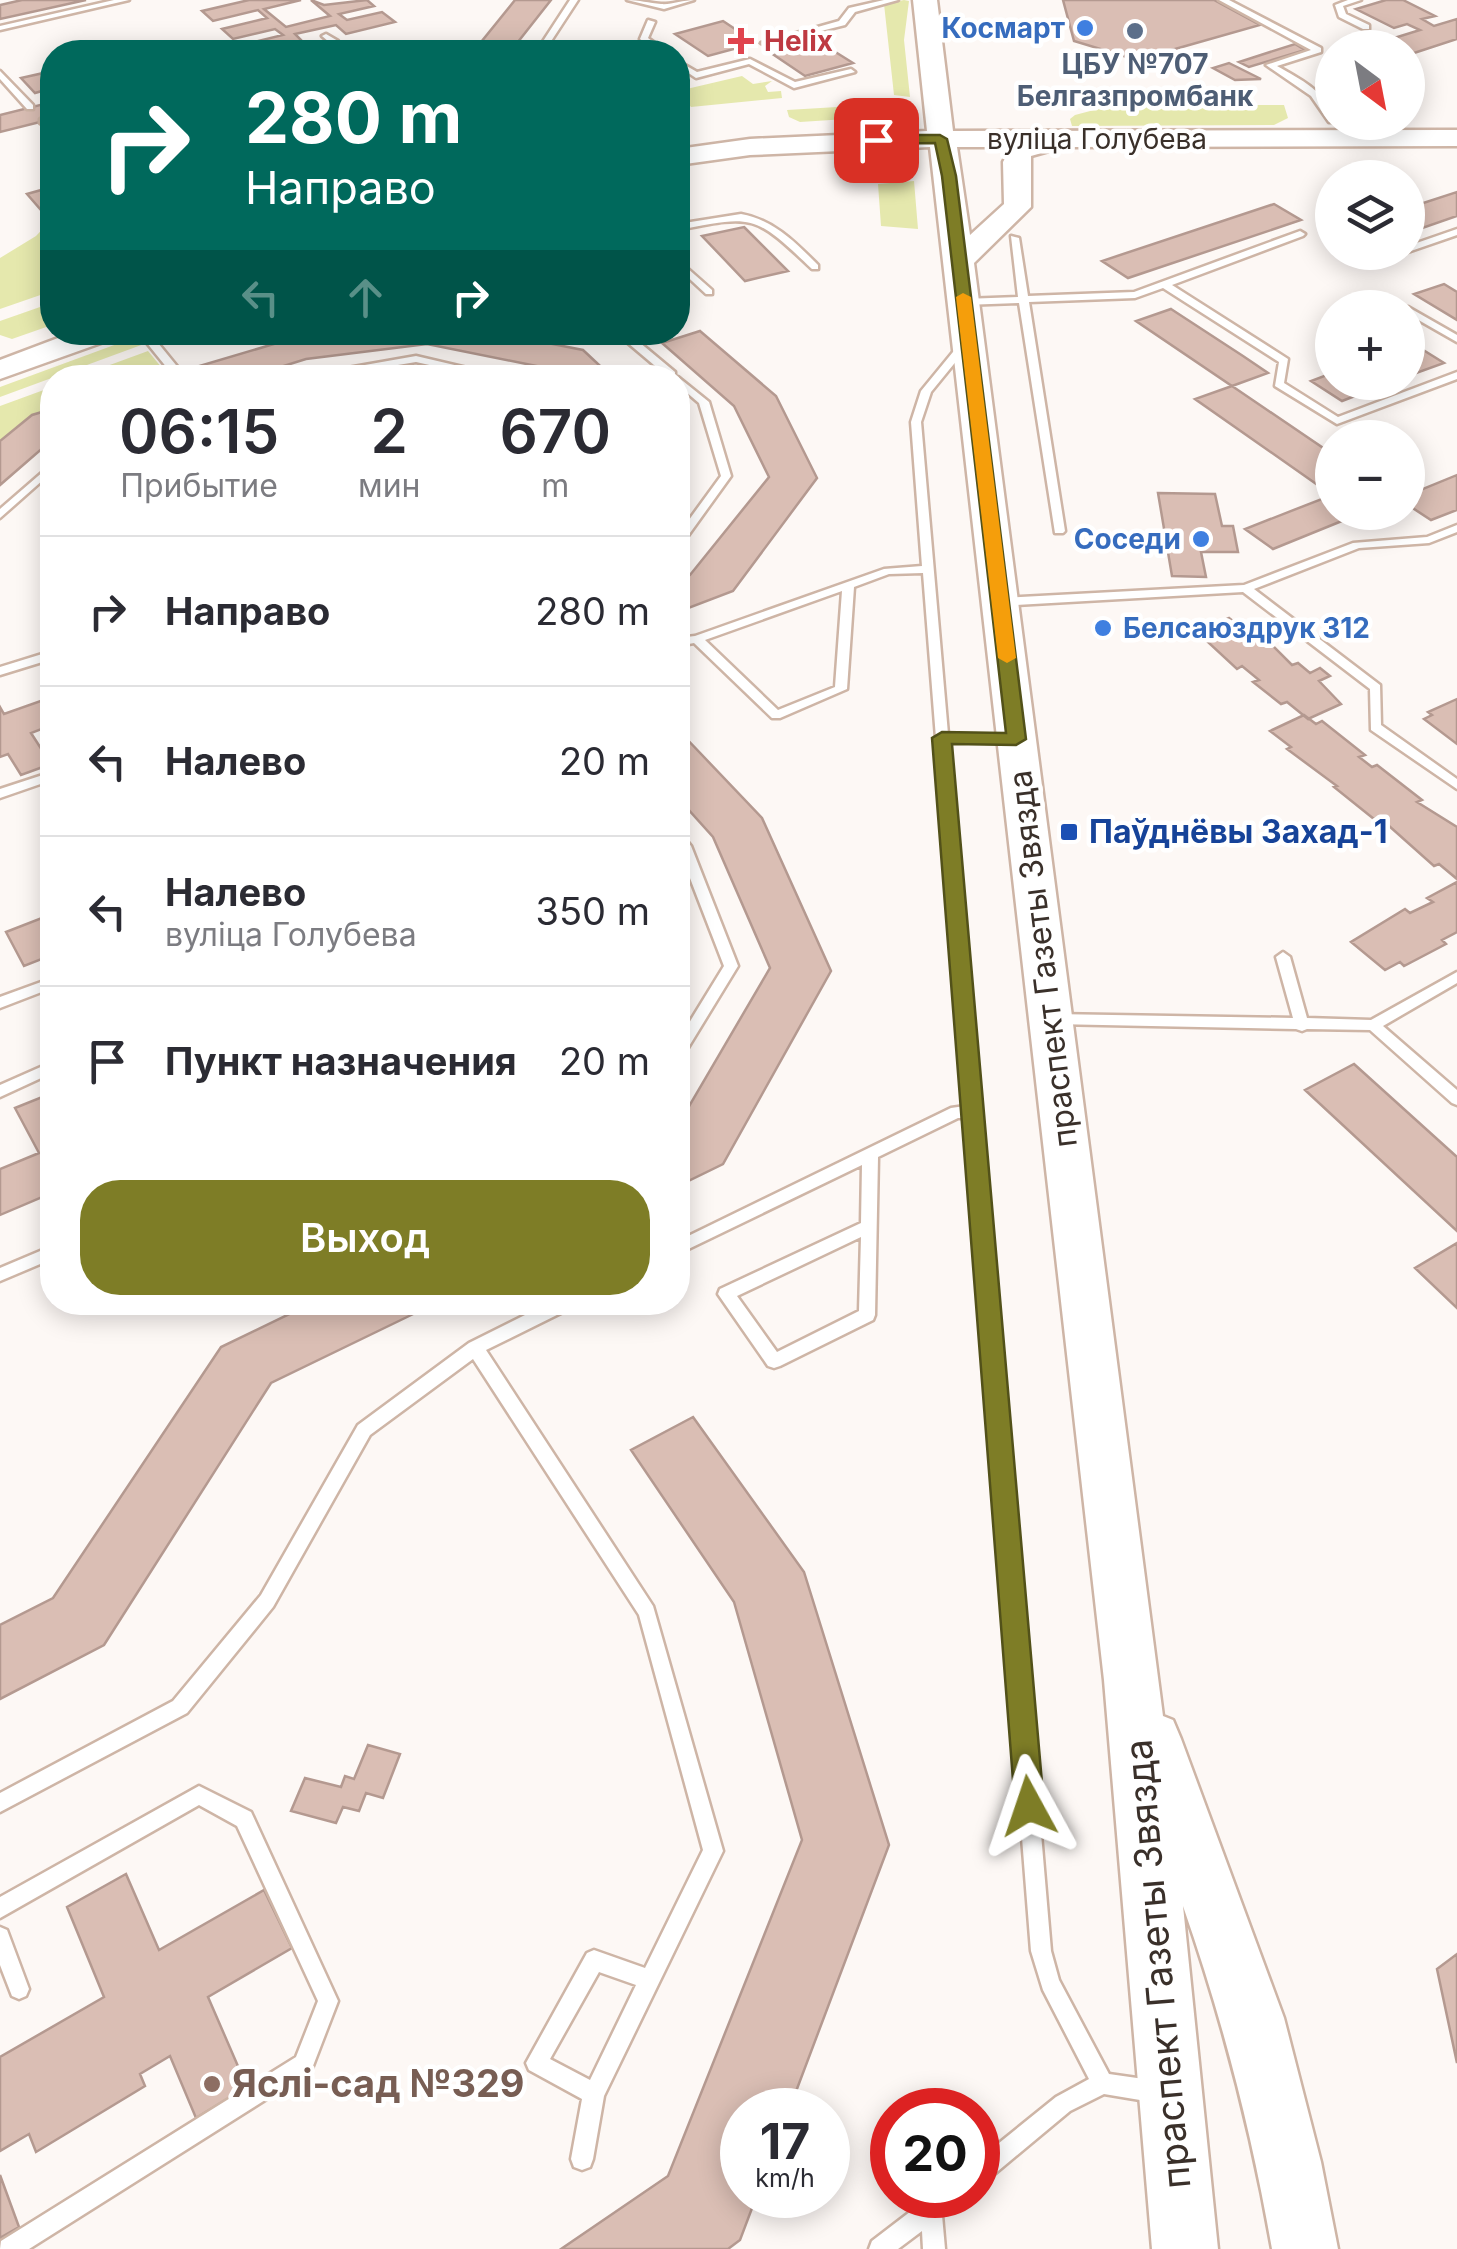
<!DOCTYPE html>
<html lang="ru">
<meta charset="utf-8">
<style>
body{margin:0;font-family:Inter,sans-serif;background:#f7f7f7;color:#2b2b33;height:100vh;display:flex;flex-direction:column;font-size:38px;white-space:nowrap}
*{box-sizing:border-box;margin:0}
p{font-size:32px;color:#7c7c81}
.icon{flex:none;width:55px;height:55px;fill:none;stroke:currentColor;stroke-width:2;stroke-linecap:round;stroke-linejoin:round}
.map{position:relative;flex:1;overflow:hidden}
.details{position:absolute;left:40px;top:365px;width:650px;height:950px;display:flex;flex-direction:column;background:#fff;border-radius:40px;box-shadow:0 5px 25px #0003}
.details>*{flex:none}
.guide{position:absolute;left:40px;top:40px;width:650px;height:305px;border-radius:40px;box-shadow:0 5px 25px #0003;background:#00695c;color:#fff;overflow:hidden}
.needle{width:65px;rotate:148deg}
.tools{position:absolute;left:1315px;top:30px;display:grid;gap:20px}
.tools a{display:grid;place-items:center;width:110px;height:110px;border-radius:50%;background:#fff;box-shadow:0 5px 25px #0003;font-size:50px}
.speed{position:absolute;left:720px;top:2088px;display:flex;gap:20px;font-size:50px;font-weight:700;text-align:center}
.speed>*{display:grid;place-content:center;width:130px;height:130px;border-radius:50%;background:#fff;box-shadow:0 5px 25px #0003;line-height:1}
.speed small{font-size:25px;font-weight:400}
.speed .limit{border:15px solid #d22;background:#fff;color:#111}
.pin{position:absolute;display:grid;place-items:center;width:85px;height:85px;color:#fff;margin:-42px;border-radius:20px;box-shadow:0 5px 15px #0006}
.me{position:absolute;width:110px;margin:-55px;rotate:355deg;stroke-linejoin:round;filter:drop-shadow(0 0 8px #0008)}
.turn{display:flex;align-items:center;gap:35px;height:210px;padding:0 40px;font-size:45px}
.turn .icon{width:130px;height:130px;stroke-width:2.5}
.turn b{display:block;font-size:70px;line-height:85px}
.lanes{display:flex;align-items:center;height:95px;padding:0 40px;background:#0003;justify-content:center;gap:50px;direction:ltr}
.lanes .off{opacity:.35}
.eta{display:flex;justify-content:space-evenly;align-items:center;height:170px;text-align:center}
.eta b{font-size:60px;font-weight:600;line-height:70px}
.action{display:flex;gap:20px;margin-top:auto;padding:20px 40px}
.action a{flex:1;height:115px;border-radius:40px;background:#7e7d26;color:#fff;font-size:40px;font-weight:600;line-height:115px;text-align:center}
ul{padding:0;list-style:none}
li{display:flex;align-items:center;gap:30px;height:150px;padding:0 40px;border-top:2px solid #e1e1e2}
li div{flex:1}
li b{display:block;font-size:38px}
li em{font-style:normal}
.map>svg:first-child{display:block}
.green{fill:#e5e8ad}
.building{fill:#dabeb4;stroke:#b49990;stroke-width:2.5}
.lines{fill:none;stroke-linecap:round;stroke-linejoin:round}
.lane-casing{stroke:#ceb5a6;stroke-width:5}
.secondary-casing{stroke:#ceb5a6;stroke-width:5}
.lane{fill:#fff;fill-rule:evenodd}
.secondary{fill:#fff;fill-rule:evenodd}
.route{fill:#7e7d26;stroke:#525119;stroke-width:2.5}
.slow{fill:#f59e0b}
.shop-dot{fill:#3f7fe0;stroke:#fff;stroke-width:4}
.service-dot{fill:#5c6f8a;stroke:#fff;stroke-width:4}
.health-dot{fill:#e0444e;stroke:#fff;stroke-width:4}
.transit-dot{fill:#1a4fb4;stroke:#fff;stroke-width:4}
.education-dot{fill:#8d6e63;stroke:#fff;stroke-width:4}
.labels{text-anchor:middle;stroke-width:9;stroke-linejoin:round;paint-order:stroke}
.far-shop-label{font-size:28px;font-weight:bold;fill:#366cbe;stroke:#fff;text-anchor:end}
.far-health-label{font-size:28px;font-weight:bold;fill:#be3a42;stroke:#fff;text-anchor:start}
.far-service-label{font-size:28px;font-weight:bold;fill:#4e5e75;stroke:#fff}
.far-street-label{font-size:28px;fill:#3a302a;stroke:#fff}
.transit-label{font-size:32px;font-weight:bold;fill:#164399;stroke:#fff;text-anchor:start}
.street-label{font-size:32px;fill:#3a302a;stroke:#fff}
.near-street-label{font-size:38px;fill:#3a302a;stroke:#fff}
.near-education-label{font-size:38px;font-weight:bold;fill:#785e54;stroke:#fff;text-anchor:start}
</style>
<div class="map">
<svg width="1457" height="2249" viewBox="0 0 1457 2249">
<rect width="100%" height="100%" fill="#fdf8f5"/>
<path class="green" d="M904 0 909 1 904 40 910 97 894 95 884 4Z
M742 76 753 84 772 81 765 86 768 92 781 91 782 98 691 107 678 91Z
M1113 105H1284L1288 118 1274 125 1072 126 1070 119 1075 115Z
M854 106 861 108 862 118 800 122 789 117 787 110Z
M914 181 918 229 881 226 878 184Z
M52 219V291L0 309V258L36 236Z
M40 307 52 312V325L12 339 0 335V321Z
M136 337 144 344 0 397V387Z
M148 351 167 374 77 377Z
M52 387V408L31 415 0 441V406Z"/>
<path class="building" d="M22 0H86L0 19V5Z
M249 0H301L264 9 286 27 330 16 311 0 324 5 367 0 374 6 339 14 347 20 382 12 395 22 346 34 336 25 295 34 305 44 250 52 242 45 283 35 275 29 233 39 222 29 267 18 258 10 213 21 202 11Z
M515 0H551L510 52H473Z
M1063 0H1214L1260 25 1154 55 1143 62 1074 41Z
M1386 0H1403L1435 16 1422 19 1434 26 1457 19V39L1408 55V48H1388L1378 43 1420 30 1407 24 1394 28 1356 9Z
M723 21 756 43 708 56 675 34Z
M821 43 853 63 805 76 774 55Z
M1295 44 1305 50 1249 67 1239 62Z
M1229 63 1261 79 1235 80 1213 68Z
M48 72 52 77V88L35 93 21 78Z
M52 102V119L0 132V115Z
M52 187V207L41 210 27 194Z
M1457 192V216L1408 233V208Z
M1274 204 1301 220 1128 278 1102 261Z
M744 227 788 271 745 281 702 236Z
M1444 284 1457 292V320L1414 294Z
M1171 309 1243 356 1268 373 1232 386 1136 321Z
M700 331 776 396 817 478 733 591 678 612V579L690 575 769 477 734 406 662 343Z
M341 332H491L583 350 613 378H560L551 369 427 344 306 359 245 378H159L294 338Z
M1412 343 1444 363 1408 376V345Z
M1332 373V382H1391L1342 401 1311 381Z
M1232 386 1332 454V495L1195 399Z
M52 409V440L0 485V441L32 415Z
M1457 475V510L1431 520 1408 505V495Z
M1158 493 1215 494 1222 526H1233L1238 552H1201L1206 577 1172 576Z
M1332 495V512H1364L1273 549 1245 529Z
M1229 618 1239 626 1247 623 1259 632 1267 629 1277 636 1267 640 1292 665 1298 663 1310 673 1320 668 1330 676 1319 681 1341 704 1308 719 1287 702 1281 704 1253 682 1259 680 1242 666 1237 669 1197 632Z
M52 697V725L31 733 51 764 21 775 8 754 0 757V707L4 714Z
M1457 699V744L1424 719 1432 715 1428 712Z
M1304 715 1316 724 1322 721 1365 755 1359 757 1372 767 1377 765 1422 800 1417 802 1457 827V879L1439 864 1434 866 1379 817 1374 819 1334 787 1337 786 1287 749 1291 747 1270 731Z
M683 735 762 818 831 971 723 1164 678 1186V1125L770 968 713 837 678 798V737Z
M1457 882V932L1442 940 1446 944 1404 966 1400 962 1385 970 1351 942 1405 909 1410 913 1433 902 1427 898Z
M52 914V955L24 966 6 932Z
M1354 1064 1457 1157V1231L1305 1090Z
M52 1093V1217L42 1197 0 1215V1169L39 1153 15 1108Z
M1457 1243V1308L1415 1268Z
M314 1302H438L271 1383 104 1645 0 1699V1625L53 1598 221 1347Z
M693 1417 804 1572 889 1845 789 2110H742V2195H757L740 2240 728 2249H561L668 2176 802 1840 734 1602 631 1450Z
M368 1745 400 1754 383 1798 366 1793 359 1811 343 1807 336 1823 291 1811 305 1778 341 1787 345 1776 354 1779Z
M126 1874 159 1950 264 1890 292 1948 208 1997 247 2087 196 2118 170 2056 140 2074 145 2086 36 2152 29 2134 0 2151V2057L104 1997 67 1907Z
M1457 1954V2063L1437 1969Z
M0 2175 19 2227 0 2238Z"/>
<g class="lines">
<g class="lane-casing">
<path id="lane" d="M114 0H129L0 30V26Z
M570 0H578L544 52H536Z
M627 0C639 0 649 3 661 4 671 5 683 0 694 0L664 9Z
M884 0H898L855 12 845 25 765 45 761 43 839 21 849 8Z
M1219 0H1229L1321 48V52L1277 66C1298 78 1332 94 1332 122H1329L1311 96 1266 65 1311 50Z
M1348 0H1361L1343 6 1346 14 1369 25V29H1363L1339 17 1335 5Z
M648 20 655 22 648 38 667 52H658L640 39Z
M326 34 338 41V45L305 52H292L329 42 322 36Z
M750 59 795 82 851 69 855 72 794 88 749 64 696 78 678 66V61L697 72Z
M0 71 33 105V109H27L0 79Z
M43 118 52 125V131L40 123V119Z
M741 214C774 220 795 242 818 265V269H812C754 214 754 215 678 230V224Z
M1457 229V235L1408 252V246Z
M1300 231 1305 234 1303 236 1172 285 1288 359 1284 383 1338 417 1457 372V379L1337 424 1275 386 1279 362 1163 288 1135 298 1029 302 1065 531 1063 533H1055L1019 303 964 305 959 302 964 299 1018 297 1011 236 1019 238 1028 296 1134 292Z
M1386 252H1400L1370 265 1362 263Z
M678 260 712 290V294H706L678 268Z
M1408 307 1457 335V342L1408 314Z
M138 332H149L180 370V374H172Z
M615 332H627L675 372V376H667Z
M962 341 971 343 931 392 921 422 948 734 1017 735 1023 739 1017 743 948 742 1051 1951 1059 1980 1109 2074 1158 2081 1165 2085 1169 2092 1165 2099 1158 2103 1104 2094 1070 2111 986 2181 978 2184V2160L1056 2097 1089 2079 1043 1990 1031 1951 965 1118H958L878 1157 875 1315 873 1320 780 1366 774 1368 768 1366 718 1294 720 1289 861 1223 862 1165 678 1254V1241L951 1108 965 1106 923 573 889 574 854 587 847 689 780 718H772L694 643 678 646V638L695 636 884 569 922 566 911 422 921 391ZM842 591 835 687 778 710 705 640ZM861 1237 859 1311 777 1352 737 1296Z
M416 356 510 378H488L416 362 319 378H291Z
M678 377 709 402 731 476 682 544 678 545V535L721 476 699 403 678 385 676 378Z
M52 464V472L0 518V509Z
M1457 525V532L1429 543 1359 548 1254 589 1380 685 1381 725 1457 779V789L1371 730 1370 689 1243 592 1000 606 994 602 1000 598 1244 585 1353 543 1427 537Z
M52 651V659L0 675V667Z
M52 772V780L0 798V789Z
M678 835 683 836 691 846 738 966 683 1056 678 1057V1041L724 966 678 847Z
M1283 952 1290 957 1307 1018 1371 1020 1457 972V983L1383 1026 1457 1090V1105L1452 1103 1370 1030 1307 1029 1302 1031 1296 1029 1054 1024 1047 1019 1054 1014 1293 1018 1276 957Z
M52 978V988L0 1008V997Z
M52 1062V1073L0 1097V1085Z
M52 1246V1259L0 1281V1268Z
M551 1302H575L573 1307 486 1350 653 1606 723 1851 604 2096 593 2159 590 2167 582 2170 574 2167 571 2159 582 2099 529 2070 526 2063 587 1953 594 1950 645 1968 703 1850 639 1615 473 1359 370 1435 273 1607 187 1713 0 1812V1793L173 1701 261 1595 358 1425 469 1343ZM599 1972 636 1985 590 2080 550 2059Z
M199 1786 251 1812 338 2001 311 2071 29 2249H0L1 2241 296 2057 318 2001 237 1826 199 1805 0 1918V1897Z
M0 1927 7 1930 29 1989 26 1996 19 1999 12 1996 0 1965Z
M932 2195H961L958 2203 942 2215 945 2249H923L922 2231 898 2249H869L872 2241Z"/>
</g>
<g class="secondary-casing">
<path id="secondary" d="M913 0H937L953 131 1457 130V146L1063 147 1031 156V207L974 263 1163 1716 1173 1720 1181 1739 1284 2018 1321 2162 1338 2249H1272C1251 2129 1223 2021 1183 1906L1218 2249H1152L1104 1680 930 147 750 155 678 165V149L750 139 927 131ZM957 147H1011L1003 162 1004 204 970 235Z
M74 332H119L115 338 0 379V360Z"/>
</g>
<use href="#lane" class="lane"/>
<use href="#secondary" class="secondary"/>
</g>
<path class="route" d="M940 135 947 139 956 176 1026 739 1016 745 952 744 1044 1806 1040 1816 1029 1820 1019 1816 1015 1806 932 738 942 732 1006 733 942 176 935 143 876 144 870 140 876 135Z"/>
<path class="slow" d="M963 293 971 297 1016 658 1007 663 998 658 956 297Z"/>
<g class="shop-dot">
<circle cx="1085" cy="28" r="10"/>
<circle cx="1201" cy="539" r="10"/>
<circle cx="1103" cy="628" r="10"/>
</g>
<circle class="service-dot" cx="1135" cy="31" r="10"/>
<path class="health-dot" d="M736 26h10v10h10v10h-10v10h-10v-10h-10v-10h10z"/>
<rect class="transit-dot" x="1059" y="822" width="20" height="20" rx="5"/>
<circle class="education-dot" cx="212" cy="2084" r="10"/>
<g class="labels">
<g class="far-shop-label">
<text x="1065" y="38">Космарт</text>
<text x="1181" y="549">Соседи</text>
<text x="1123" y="638" text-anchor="start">Белсаюздрук 312</text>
</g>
<g class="far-health-label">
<text x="764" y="51">Helix</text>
</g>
<g class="far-service-label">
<text x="1135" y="74">ЦБУ №707<tspan x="1135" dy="32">Белгазпромбанк</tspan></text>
</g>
<g class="far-street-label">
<text x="1097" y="149">вуліца Голубева</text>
</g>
<g class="transit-label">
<text x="1089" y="843">Паўднёвы Захад-1</text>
</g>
<g class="street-label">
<text transform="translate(1043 959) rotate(-97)" y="11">праспект Газеты Звязда</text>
</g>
<g class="near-street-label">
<text transform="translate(1158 1964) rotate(-95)" y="13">праспект Газеты Звязда</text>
</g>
<g class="near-education-label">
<text x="232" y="2097">Яслі-сад №329</text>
</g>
</g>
</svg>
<div class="tools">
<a><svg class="needle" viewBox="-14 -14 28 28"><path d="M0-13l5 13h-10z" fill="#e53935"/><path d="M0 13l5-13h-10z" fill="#7c7c81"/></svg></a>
<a><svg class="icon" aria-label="layers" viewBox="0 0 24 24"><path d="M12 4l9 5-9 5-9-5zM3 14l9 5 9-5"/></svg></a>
<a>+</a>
<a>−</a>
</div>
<div class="speed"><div>17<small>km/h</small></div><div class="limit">20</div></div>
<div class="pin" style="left:876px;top:140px;background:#d93025"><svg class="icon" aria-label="arrive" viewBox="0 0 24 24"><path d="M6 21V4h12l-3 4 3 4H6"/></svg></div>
<svg class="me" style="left:1029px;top:1806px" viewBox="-20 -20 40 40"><path d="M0-17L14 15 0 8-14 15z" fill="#7e7d26" stroke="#fff" stroke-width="4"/></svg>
<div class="guide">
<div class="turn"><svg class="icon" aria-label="right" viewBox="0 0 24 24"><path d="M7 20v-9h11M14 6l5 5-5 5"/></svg><div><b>280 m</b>Направо</div></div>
<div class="lanes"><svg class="icon off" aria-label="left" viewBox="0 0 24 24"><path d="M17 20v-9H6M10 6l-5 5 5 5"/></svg><svg class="icon off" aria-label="ahead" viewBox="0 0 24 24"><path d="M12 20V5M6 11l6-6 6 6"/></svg><svg class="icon" aria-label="right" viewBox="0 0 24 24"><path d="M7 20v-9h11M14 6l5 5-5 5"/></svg></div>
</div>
<section class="details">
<div class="eta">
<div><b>06:15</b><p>Прибытие</p></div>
<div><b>2</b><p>мин</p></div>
<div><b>670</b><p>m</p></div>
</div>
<ul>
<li><svg class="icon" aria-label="right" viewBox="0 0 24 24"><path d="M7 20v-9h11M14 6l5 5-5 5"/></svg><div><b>Направо</b></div><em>280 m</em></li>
<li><svg class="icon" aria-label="left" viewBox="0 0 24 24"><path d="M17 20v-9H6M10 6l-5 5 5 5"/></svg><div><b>Налево</b></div><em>20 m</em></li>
<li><svg class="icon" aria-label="left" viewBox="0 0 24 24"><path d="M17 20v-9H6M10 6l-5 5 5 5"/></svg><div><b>Налево</b><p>вуліца Голубева</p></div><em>350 m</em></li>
<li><svg class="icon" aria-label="arrive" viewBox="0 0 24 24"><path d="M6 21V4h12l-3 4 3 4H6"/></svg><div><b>Пункт назначения</b></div><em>20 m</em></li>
</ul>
<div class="action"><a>Выход</a></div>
</section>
</div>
